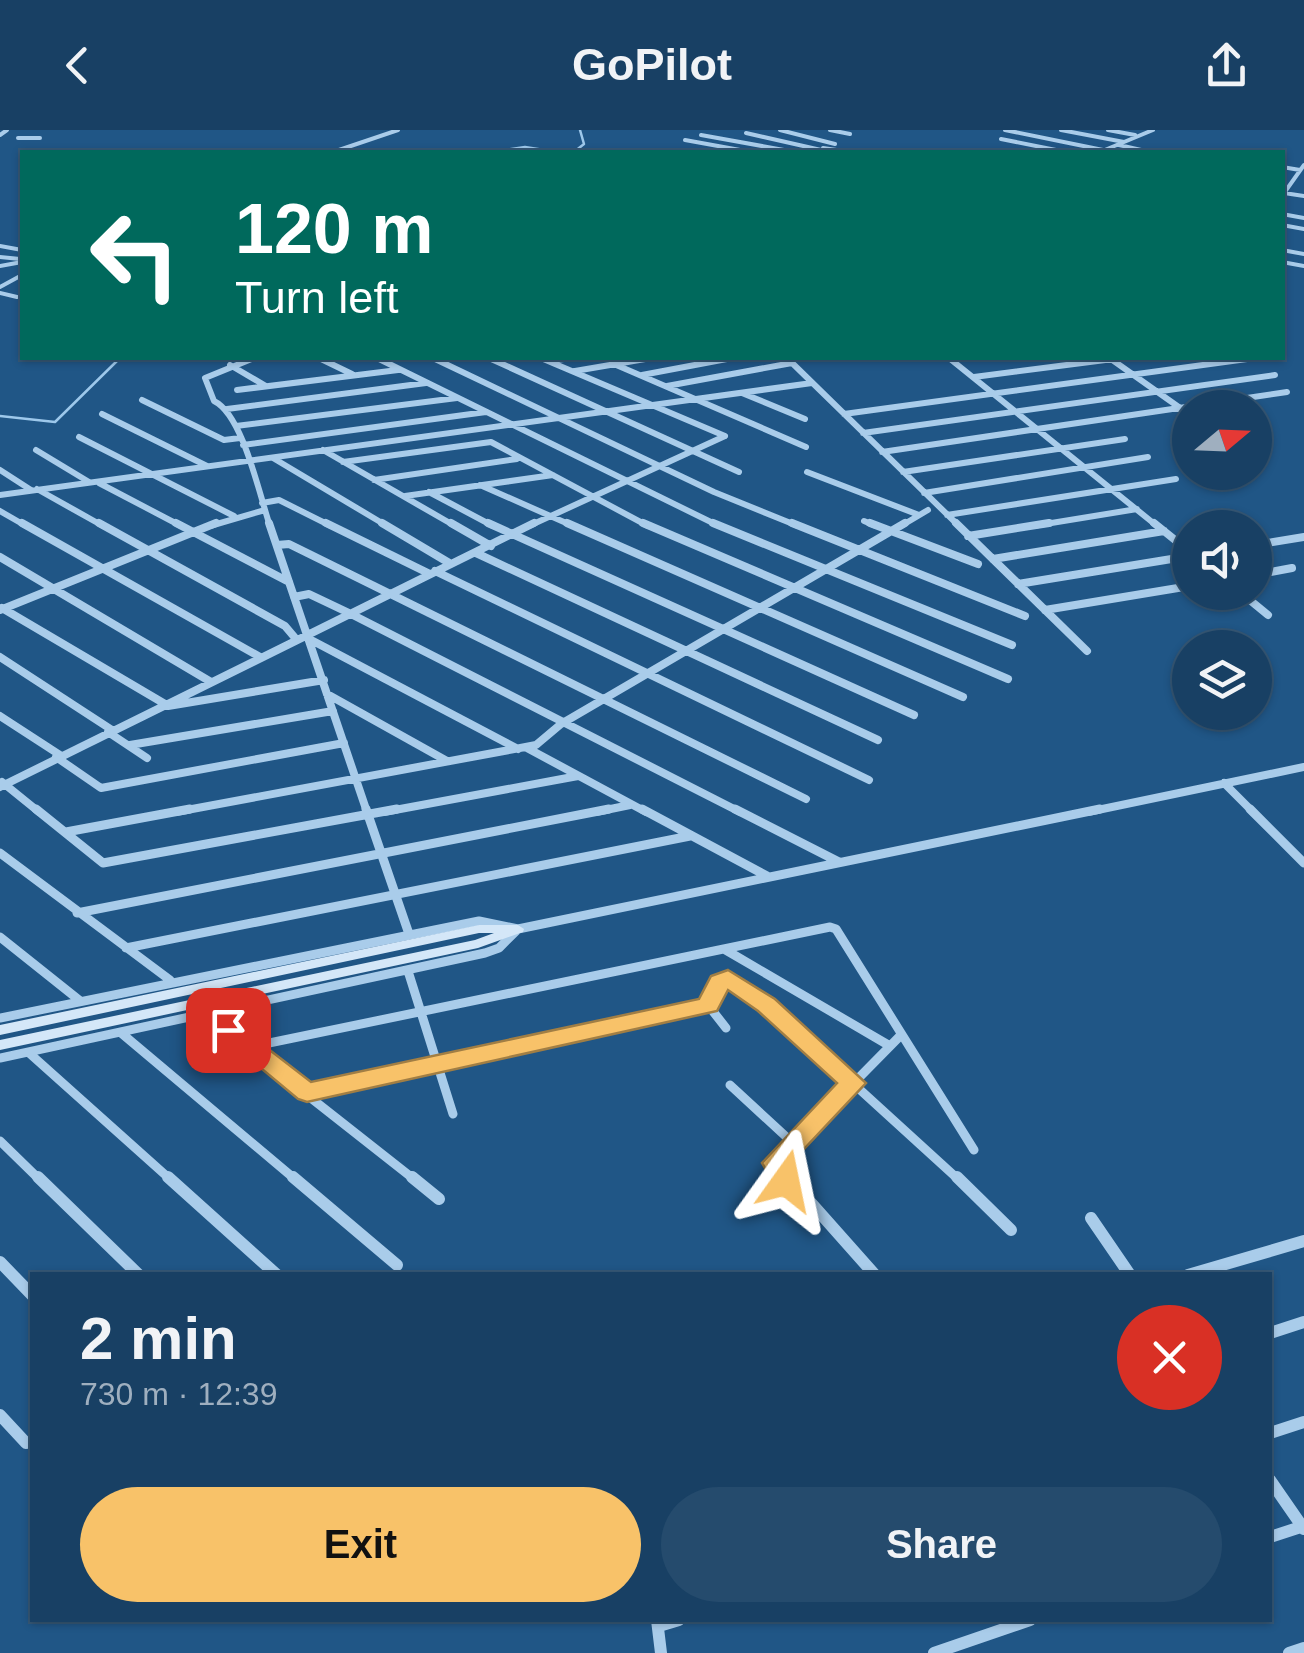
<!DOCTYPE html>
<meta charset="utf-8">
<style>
body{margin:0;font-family:Helvetica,sans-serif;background:#254b6d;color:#f1f3f6;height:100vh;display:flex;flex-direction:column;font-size:38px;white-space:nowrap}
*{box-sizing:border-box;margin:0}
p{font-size:32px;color:#9fafbf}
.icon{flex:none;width:55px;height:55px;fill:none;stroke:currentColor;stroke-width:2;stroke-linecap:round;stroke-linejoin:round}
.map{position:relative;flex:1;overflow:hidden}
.sheet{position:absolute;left:30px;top:1142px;width:1242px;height:350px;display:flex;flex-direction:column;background:#184064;border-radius:0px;box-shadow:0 2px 8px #0004,0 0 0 2px #365978}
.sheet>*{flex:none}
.banner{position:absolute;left:20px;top:20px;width:1265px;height:210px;border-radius:0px;box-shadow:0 2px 8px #0004,0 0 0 2px #365978;background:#00695c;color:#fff;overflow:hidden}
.needle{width:65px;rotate:71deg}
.tools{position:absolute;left:1172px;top:260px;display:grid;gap:20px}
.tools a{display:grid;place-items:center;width:100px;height:100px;border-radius:50%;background:#184064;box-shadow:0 2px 8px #0004,0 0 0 2px #365978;font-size:50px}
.pin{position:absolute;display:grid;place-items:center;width:85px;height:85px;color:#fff;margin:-42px;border-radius:20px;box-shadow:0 5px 15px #0006}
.me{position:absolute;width:110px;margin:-55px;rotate:12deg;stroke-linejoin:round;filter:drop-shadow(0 0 8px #0008)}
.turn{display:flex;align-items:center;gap:35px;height:210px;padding:0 50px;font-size:45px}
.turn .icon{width:130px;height:130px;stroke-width:2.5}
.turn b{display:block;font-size:70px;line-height:85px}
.round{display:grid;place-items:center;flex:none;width:105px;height:105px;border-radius:52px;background:#254b6d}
.head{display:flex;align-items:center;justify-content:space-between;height:170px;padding:0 50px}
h1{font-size:60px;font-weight:700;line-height:75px}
.primary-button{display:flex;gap:20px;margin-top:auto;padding:20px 50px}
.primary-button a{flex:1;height:115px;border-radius:60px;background:#f8c269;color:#111;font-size:40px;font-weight:700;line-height:115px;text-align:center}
.primary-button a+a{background:#254b6d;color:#f1f3f6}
header{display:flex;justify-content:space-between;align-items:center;height:130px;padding:0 50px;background:#184064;font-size:45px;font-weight:700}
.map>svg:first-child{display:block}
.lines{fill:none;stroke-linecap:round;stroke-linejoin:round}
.stream{stroke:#9dc8eb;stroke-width:2.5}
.street-far4{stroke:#a9ccea;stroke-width:4}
.street-far3{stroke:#a9ccea;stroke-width:6}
.street-far2{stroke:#a9ccea;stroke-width:8}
.street-far1{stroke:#a9ccea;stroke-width:9}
.street{stroke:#a9ccea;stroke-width:12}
.secondary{fill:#d4e7f8;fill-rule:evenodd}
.route{fill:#f8c269;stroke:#a17e44;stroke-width:2.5}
</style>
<header><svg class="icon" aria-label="back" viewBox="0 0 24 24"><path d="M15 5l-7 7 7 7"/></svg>GoPilot<svg class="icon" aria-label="share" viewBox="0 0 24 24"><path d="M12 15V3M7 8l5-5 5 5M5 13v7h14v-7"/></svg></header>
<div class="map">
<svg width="1304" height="1523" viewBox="0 0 1304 1523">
<rect width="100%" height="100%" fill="#205686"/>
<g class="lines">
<path class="stream" d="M490 22 525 17 557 22
M574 22 584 14 580 0
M0 286 55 292 120 228"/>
<path class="street-far4" d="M780 0 835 14
M830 0 850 4
M1005 0 1103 20
M1061 0 1124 12
M1108 0 1135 5
M746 3 821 20
M0 5 7 0
M701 5 795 22
M18 8H40
M1001 9 1066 22
M685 10 751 22
M1119 15 1150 22
M823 18 850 22
M700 21 707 22
M333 22 398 0
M1100 22 1153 0
M1282 37 1300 40
M1284 63 1304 66
M1282 66 1304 35
M1282 84 1304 88
M1282 95 1304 99
M0 116 22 120
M1282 120 1304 124
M0 127 20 129
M1282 132 1304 136
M0 136 22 132
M0 157 22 145
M0 163 17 167"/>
<path class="street-far3" d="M254 228 205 248 214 271C243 285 259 364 270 396
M319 228 352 244
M377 228 719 396
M433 228 714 362 798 396
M489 228 739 342
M541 228 725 306
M787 228 959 396
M949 228 1157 396
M1111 229 1190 285
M549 231 571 228
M614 234 806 317
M230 235 266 256
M575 241 651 228
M642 245 732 228
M974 247 1121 228
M667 256 792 233
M237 260 398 240
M742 263 805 289
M142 270 224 310 240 308
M227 279 426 253
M102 284 207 336
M844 284 1247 229
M236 296 457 268
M863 303 1275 245
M79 307 234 386
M243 315 486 282
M36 320 89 352
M323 320 455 396
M882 322 1287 262
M273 328 387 396
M343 332 491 312 648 396
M0 340 31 360
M807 342 919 385
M903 342 1125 309
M374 350 517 329
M99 353 181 396
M480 355 573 396
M37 359 103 396
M429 362 493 396
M924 363 1148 327
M0 365 812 253
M405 366 553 345
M262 373 279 370 331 396
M0 381 26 396
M947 385 1176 349
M864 391 876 396
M210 396 265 380
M529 396 725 306
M901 396 928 380
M1033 396 1137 379"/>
<path class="street-far2" d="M22 393 260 527
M99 393 285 496 296 509
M176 393 289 452
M269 393 367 682
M326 393 430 444
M382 393 451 434
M451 393 491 416
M488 393 914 585
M567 393 963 567
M643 393 1008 549
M713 393 1012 515
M792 393 1025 486
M870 393 978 434
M956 393 1087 521
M1154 393 1190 422
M968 406 1049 393
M277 415 289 414 806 669
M1255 415 1304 407
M476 423 878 610
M0 427 211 552
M993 429 1164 401
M435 441 869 650
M1255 445 1292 438
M1018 454 1190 426
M1240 462 1268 485
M294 467 309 464 349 483 740 682
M2 478 165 574
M0 480 216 393
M1045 480 1190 456
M313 511 518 619
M0 527 112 600
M327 564 447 631
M168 576 324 550
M0 586 60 625
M108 602 147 628
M130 615 333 581
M527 618 646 682
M56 627 101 658 344 613
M2 652 39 682
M1224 653 1253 682
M0 657 534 393
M176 682 536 615 561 594 905 393
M384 682 578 646
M596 682 630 675
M1088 682 1304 637"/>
<path class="street-far1" d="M36 679 103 733 397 679
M366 679 409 804
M642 679 767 746
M735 679 839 732
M1250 679 1304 733
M66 702 190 679
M0 723 170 850
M77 783 609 679
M0 807 79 870
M126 818 690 706
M724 819 890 916
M408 841 453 984
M204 884 415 1050
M0 888 479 791 518 799 1100 679
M726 898 708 875 723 848 767 875 959 1050
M120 902 296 1050
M250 917 830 797 836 799 974 1020
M28 922 171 1050
M0 928 485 823 499 818 516 801
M730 955 794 1014
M307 963 708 875
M0 1011 40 1050
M790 1050 775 1033 901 905"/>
<path class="street" d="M38 1047 139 1145
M168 1047 277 1145
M293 1047 397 1135
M412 1047 439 1069
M788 1047 875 1145
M957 1047 1011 1100
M1091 1088 1130 1145
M0 1132 32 1165
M1188 1145 1304 1111
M1270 1203 1304 1192
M0 1285 26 1313
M1270 1303 1304 1292
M1270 1350 1304 1399
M1270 1407 1304 1396
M657 1490 661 1523
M659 1496 679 1490
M934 1523 1030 1490
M1289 1523 1304 1518"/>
<path class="secondary" d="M479 795H518L524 799 523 802 478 818 0 920V910L475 810 494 803H479L0 905V895Z"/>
</g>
<path class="route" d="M728 840 775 869 866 953 790 1034 800 1051 786 1062 777 1058 762 1033 837 953 758 881 728 860 717 881 708 883 307 972 298 969 215 900 228 892 236 894 311 952 699 869 711 846Z"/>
</svg>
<div class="tools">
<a><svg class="needle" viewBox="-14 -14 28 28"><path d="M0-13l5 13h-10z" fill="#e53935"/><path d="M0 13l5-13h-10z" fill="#9fafbf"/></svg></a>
<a><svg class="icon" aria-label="sound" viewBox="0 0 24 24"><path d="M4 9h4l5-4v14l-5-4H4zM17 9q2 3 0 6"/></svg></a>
<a><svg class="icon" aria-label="layers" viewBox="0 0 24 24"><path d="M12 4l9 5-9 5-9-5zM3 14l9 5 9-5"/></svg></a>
</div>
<div class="pin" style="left:228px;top:900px;background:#d93025"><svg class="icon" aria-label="arrive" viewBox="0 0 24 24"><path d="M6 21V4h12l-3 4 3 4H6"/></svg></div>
<svg class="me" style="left:786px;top:1051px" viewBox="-20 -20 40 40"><path d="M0-17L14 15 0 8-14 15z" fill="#f8c269" stroke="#fff" stroke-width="4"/></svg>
<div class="banner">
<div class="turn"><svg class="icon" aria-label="left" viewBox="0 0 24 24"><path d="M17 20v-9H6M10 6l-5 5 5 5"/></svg><div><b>120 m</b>Turn left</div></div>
</div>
<section class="sheet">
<div class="head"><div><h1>2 min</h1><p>730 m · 12:39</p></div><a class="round" style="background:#d93025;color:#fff"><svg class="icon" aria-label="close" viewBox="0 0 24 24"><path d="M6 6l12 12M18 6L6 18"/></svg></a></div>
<div class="primary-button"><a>Exit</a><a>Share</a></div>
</section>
</div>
